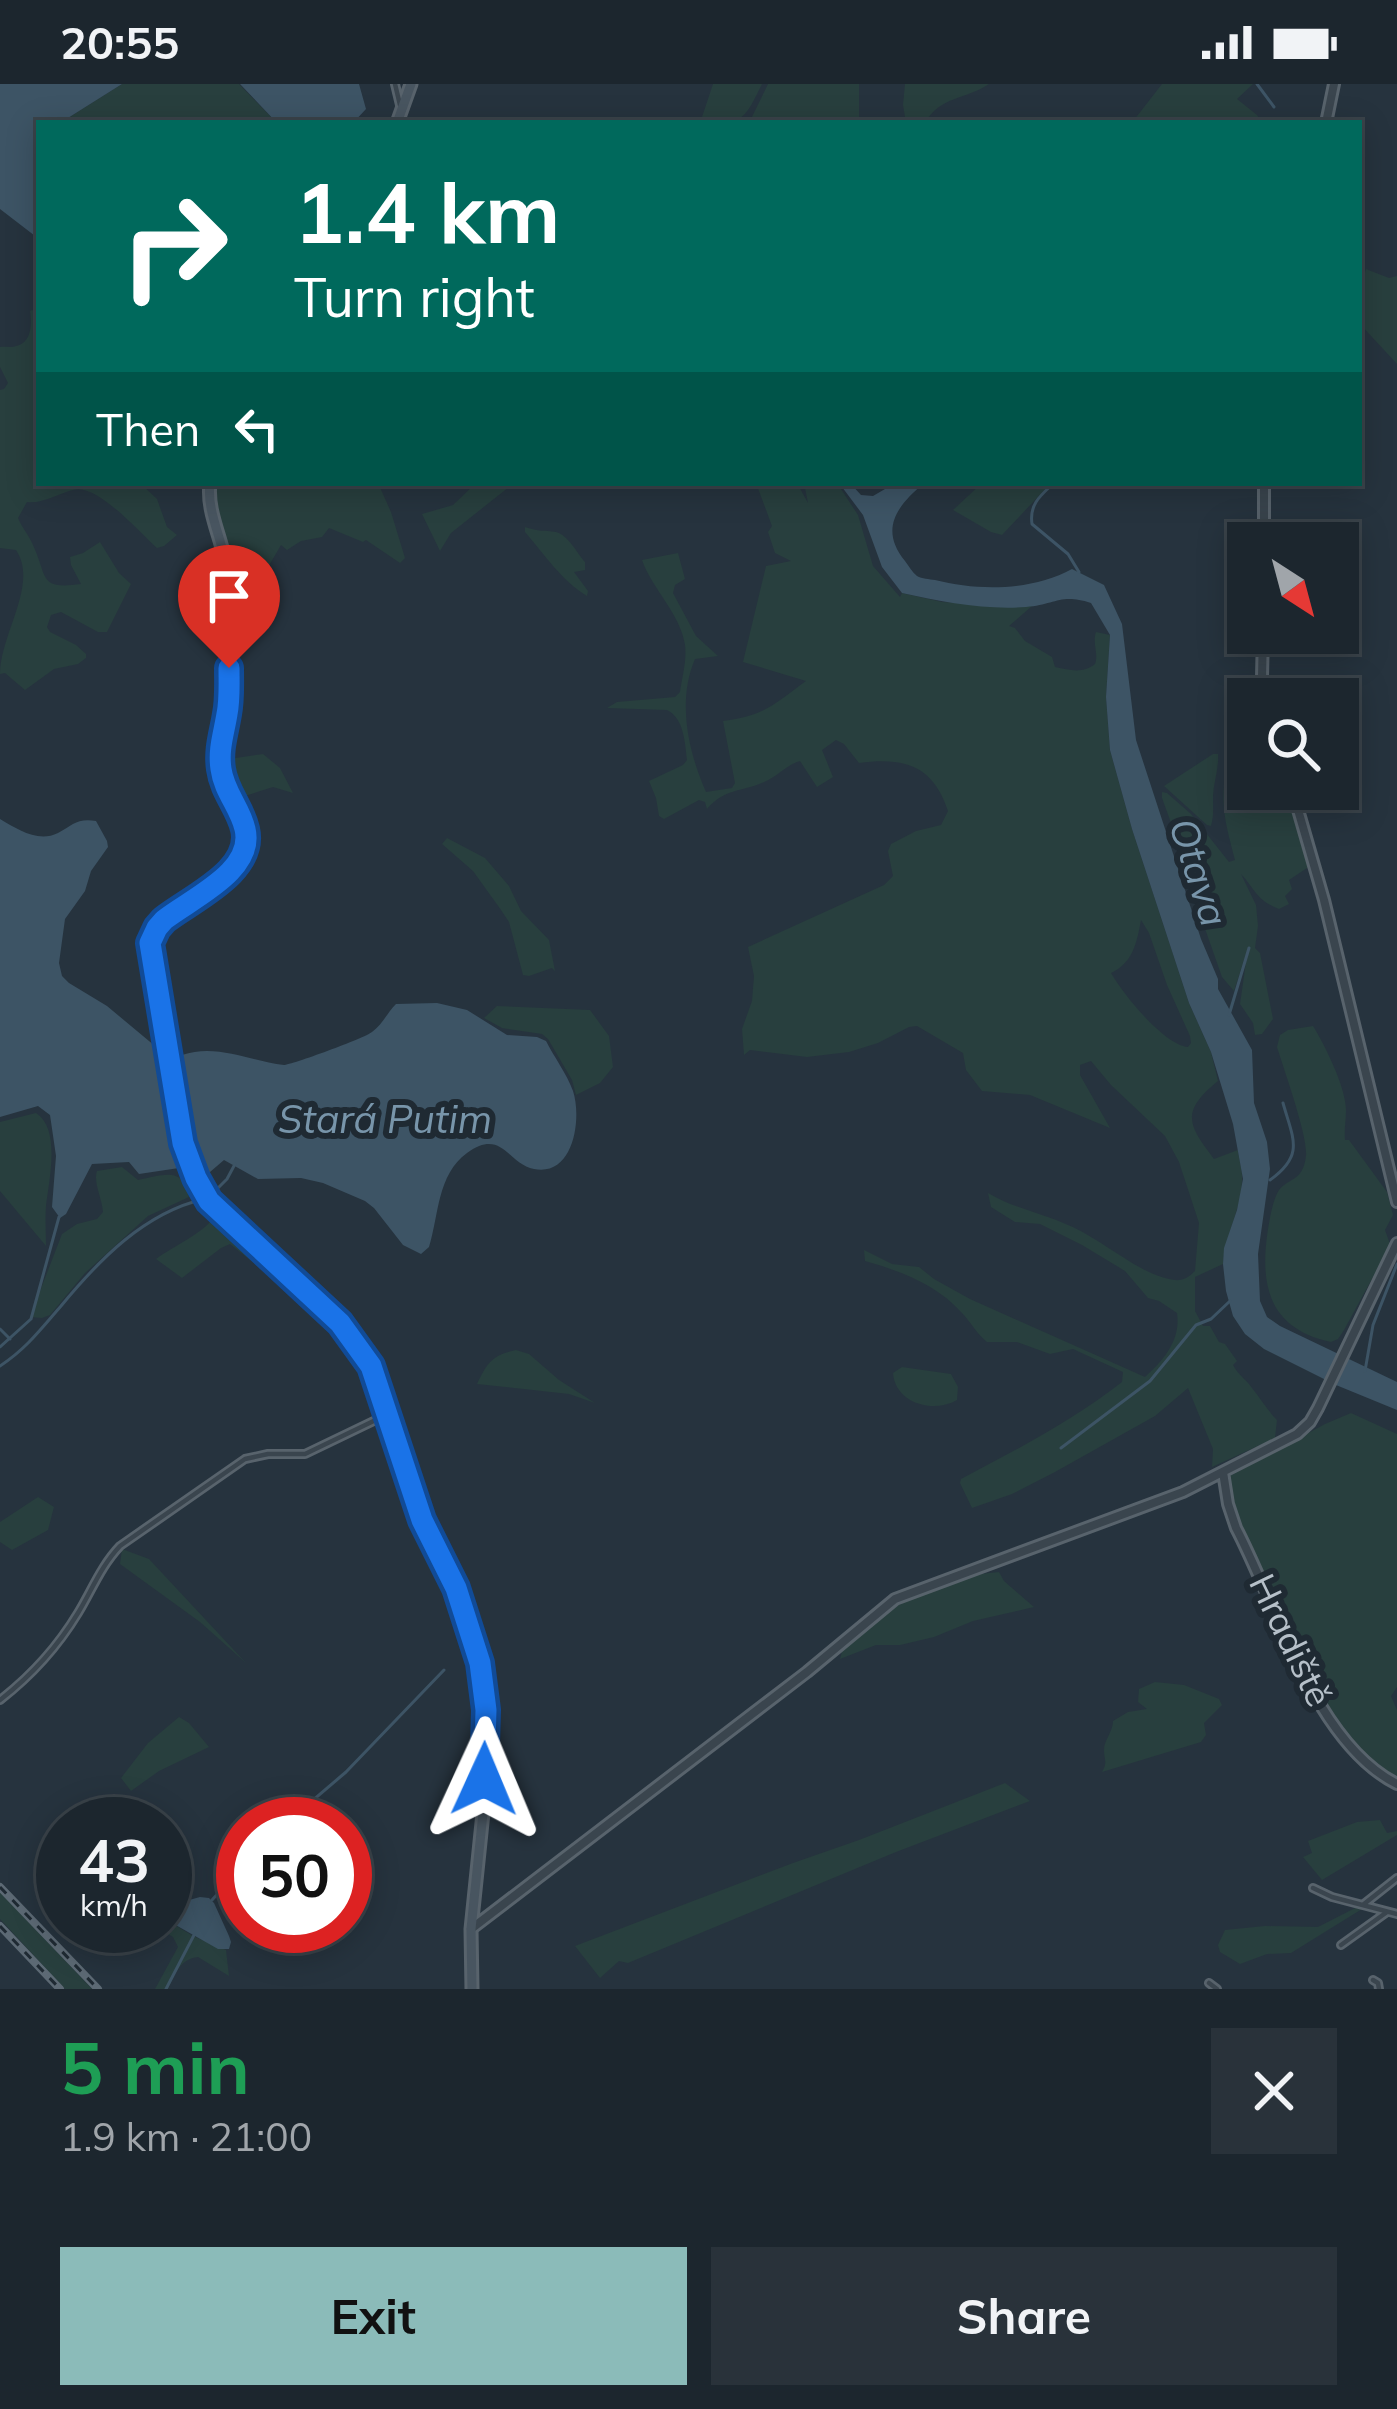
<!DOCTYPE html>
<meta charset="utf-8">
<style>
body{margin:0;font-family:Mulish,sans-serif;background:#29323a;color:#f1f3f6;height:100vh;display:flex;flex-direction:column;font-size:45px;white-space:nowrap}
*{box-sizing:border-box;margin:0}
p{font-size:39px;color:#a0a5aa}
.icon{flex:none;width:66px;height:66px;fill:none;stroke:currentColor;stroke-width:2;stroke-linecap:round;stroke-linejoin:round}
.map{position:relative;height:1905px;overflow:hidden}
.side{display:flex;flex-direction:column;background:#1c262e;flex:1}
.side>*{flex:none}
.hud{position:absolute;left:36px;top:36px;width:1326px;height:366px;border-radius:0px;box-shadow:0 6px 30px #0003,0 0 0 3px #3a434a;background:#00695c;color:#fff;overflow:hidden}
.needle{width:78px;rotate:144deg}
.tools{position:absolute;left:1227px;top:438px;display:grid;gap:24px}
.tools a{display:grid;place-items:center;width:132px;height:132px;border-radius:0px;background:#1c262e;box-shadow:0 6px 30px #0003,0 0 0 3px #3a434a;font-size:60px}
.speed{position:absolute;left:36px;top:1713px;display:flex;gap:24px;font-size:60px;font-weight:700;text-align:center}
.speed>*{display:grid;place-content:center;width:156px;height:156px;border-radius:50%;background:#1c262e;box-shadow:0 6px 30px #0003,0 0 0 3px #3a434a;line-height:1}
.speed small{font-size:30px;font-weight:400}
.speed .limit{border:18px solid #d22;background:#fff;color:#111}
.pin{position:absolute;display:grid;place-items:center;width:102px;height:102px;color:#fff;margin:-123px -51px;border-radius:50% 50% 50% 0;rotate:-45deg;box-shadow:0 0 12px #0007}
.pin .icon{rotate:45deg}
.me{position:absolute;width:132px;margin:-66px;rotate:1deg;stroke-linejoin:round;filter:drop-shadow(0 0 9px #0008)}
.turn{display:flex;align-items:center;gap:42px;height:252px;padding:0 60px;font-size:54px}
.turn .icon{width:156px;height:156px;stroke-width:2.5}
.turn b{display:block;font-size:84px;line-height:102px}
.then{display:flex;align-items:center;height:114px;padding:0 60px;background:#0003;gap:24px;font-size:45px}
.round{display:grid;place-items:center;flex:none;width:126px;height:126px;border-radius:0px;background:#29323a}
.summary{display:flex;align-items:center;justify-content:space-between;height:204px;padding:0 60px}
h1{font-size:72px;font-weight:700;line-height:90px;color:#1e9e55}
.primary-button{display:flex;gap:24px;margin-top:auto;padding:24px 60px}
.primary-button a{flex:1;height:138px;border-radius:0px;background:#8bbbb9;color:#111;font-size:48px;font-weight:700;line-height:138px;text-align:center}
.primary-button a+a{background:#29323a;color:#f1f3f6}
.status{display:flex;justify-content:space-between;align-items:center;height:84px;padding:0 60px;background:#1c262e;direction:ltr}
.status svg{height:33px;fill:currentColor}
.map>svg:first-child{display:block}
.green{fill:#283f3e;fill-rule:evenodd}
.water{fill:#3d5465}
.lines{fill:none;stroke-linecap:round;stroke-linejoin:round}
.stream{stroke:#3d5465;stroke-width:3}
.minor-casing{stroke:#58636c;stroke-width:10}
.tertiary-casing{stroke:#58636c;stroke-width:14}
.secondary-casing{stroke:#58636c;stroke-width:15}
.minor{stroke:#3a454e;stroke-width:4.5}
.tertiary{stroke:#3a454e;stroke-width:8}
.secondary{stroke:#485560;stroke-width:9}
.rail-casing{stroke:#5c6974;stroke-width:8}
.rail{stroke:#1f2a33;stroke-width:3;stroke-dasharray:9;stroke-linecap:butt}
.route-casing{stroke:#114b97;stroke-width:30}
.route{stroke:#1a73e8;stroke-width:21}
.labels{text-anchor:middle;stroke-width:12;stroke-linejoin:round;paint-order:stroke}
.street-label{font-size:36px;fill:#b6c0c9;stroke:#1f2a33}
.water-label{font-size:39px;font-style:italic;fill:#7895aa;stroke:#1f2a33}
</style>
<div class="status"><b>20:55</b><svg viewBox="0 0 49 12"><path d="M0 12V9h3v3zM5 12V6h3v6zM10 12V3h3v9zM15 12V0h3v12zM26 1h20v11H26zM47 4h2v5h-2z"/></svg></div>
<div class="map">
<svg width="1397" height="1905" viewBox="0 0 1397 1905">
<rect width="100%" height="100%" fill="#26333e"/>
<path class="green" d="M122 0H239L277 39H60Z
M713 0H762C743 39 743 39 700 39Z
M768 0H859V39H749Z
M905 0H989C965 16 940 12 925 39H906L903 21Z
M1162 0H1253L1237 15 1257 31 1262 39H1138L1134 36Z
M1366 185 1389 194 1397 192V280L1359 239V209Z
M32 226 39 229V252L34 261 39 265V399H140L157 415 167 443 177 451 164 462 157 464C139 448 96 398 73 406 57 410 43 420 27 418L18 434C22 444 29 451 33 461 48 493 38 506 81 500L71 481 70 473 83 469 100 458 119 489 131 500 107 548H98L61 528 51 531 47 543 50 548 76 561 86 570V574L78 580 54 585 25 606 5 589 0 590C0 550 39 500 16 466L0 464V306L4 305 8 299 0 283V263C5 262 11 264 16 262 32 259 32 239 30 227Z
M216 399H378L391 428 405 474 400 479 366 456 363 458 329 444 322 453 301 457 287 466 281 461 256 504 238 523 232 515 230 480 214 415Z
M476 399H514L451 449 440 467 422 430 453 421Z
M756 399H797L808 419 804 399H837L858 431 873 482 900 513 902 509 942 518 1032 522 1009 542 1015 544 1025 557 1052 573 1055 583C1070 586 1082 590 1095 580 1099 569 1092 560 1096 548L1110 551 1106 613 1110 666 1132 745 1189 919 1211 968 1218 997C1180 1028 1188 1041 1214 1075L1238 1066C1239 1076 1243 1087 1242 1097 1241 1126 1225 1151 1223 1180L1195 1193V1227L1203 1242H1210L1219 1258 1225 1260 1237 1277 1233 1281C1238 1291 1246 1295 1252 1304 1261 1315 1267 1326 1277 1336L1275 1354 1212 1383 1213 1365 1188 1304 1155 1332 1055 1388 1012 1410 972 1424 960 1399 961 1395C1016 1366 1072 1337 1122 1298L1123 1288 1073 1265 1050 1270 1017 1258H987C976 1249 971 1238 961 1228 936 1200 900 1187 865 1177L864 1166 892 1180 919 1183 934 1195 970 1215 1145 1293C1164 1276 1181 1256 1177 1229L1159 1217 1148 1214 1125 1187 1082 1161 1040 1140 1015 1138 991 1123 988 1109C1013 1124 1041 1129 1068 1141 1100 1154 1138 1189 1169 1195 1181 1198 1187 1195 1195 1187L1199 1139 1179 1078 1165 1052 1111 1001 1091 977 1080 981V991L1110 1044 1030 1011 982 1007 966 986 963 969 917 942 909 943 878 959 849 968 807 973 750 966 744 971 742 945 752 917 754 892 748 863 884 801 893 792 888 767 891 760 916 747 941 741 948 727C933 681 904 673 859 679L844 660 836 656 822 666 833 693 817 703 800 677C786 681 777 693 764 698 742 708 725 704 707 725L705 718 699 716 664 735 659 732 656 714 649 697 683 681 687 676C685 659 684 634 667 626L607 624 617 618 675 613 680 608C682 593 687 576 685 561 680 529 652 505 642 476L678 469 685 495 675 501 673 509 696 552 718 572 695 575C677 617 688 667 706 708L732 704 735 699 723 637C766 631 773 621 806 597L743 578 766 482 791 477 775 469 768 448 772 442ZM1141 836 1149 849 1167 901 1190 952 1191 959 1188 963C1164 961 1123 910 1111 889 1133 879 1137 858 1141 836Z
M982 399H1051L1002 451 991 448 953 426Z
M525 443C539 448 544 446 556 448 568 451 577 469 585 478V486L574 488 588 507 587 512C562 497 544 470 525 448Z
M1248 642V705H1288L1310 782 1289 796 1292 805 1285 812 1289 820 1279 825C1256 816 1255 805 1241 790L1256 821 1258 842 1255 864 1260 869 1273 935 1262 950 1255 951 1253 939 1240 920 1248 864 1234 907 1222 893 1196 819V810L1206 806 1204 800 1191 794 1162 714V708L1167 709 1191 730 1229 778 1235 776C1228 749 1218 717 1227 688 1232 672 1241 657 1248 642Z
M263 670 280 684 293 709 273 703 245 712 231 688 229 675Z
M1213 670H1218C1219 684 1214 697 1213 711 1213 723 1214 732 1211 742L1207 741 1164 702Z
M447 754 485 774 509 802 521 827 549 856 555 887 552 884 529 892 523 891 509 838 501 826 473 787 442 760Z
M497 922 590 926 609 952 613 983 600 999 576 1011 572 996 548 955 542 950 502 944 484 934Z
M1313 942C1325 961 1346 1004 1346 1026 1346 1037 1344 1045 1345 1056H1349L1387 1108 1393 1131 1385 1146 1390 1160 1385 1171 1344 1246 1338 1255 1331 1258C1272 1245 1260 1206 1267 1152 1269 1139 1272 1117 1279 1106 1288 1094 1303 1098 1306 1072 1308 1052 1284 986 1277 963L1280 951 1288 946Z
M36 1029C61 1045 49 1096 46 1122 45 1135 46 1149 46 1162L0 1107V1038Z
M122 1083 138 1096C164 1091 183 1082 189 1113L148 1132 85 1189 50 1231 42 1234 30 1233 62 1150 77 1140 97 1135 103 1128C102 1114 93 1098 97 1087Z
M211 1125 308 1216 304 1219 230 1160 221 1164 182 1194 156 1175C172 1163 205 1148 214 1133Z
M516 1266 529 1270 559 1296 595 1319 569 1310 477 1300C487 1279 492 1271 516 1266Z
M902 1283 951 1290 958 1303 957 1316C933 1330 895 1319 893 1289Z
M1351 1329 1397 1350V1603L1391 1612 1397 1626V1695C1335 1656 1310 1591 1281 1528 1268 1499 1253 1471 1240 1443L1232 1418 1228 1393 1325 1340Z
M38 1413 54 1423 48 1446 12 1466 0 1458V1438Z
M122 1465 149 1475 246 1579 200 1538 120 1480Z
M999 1488 1004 1497 1034 1523 973 1537 934 1553 900 1561H876L840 1575 843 1564C891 1522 933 1493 999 1488Z
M1155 1598 1184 1601 1219 1615 1222 1621 1204 1639 1206 1651 1201 1658 1102 1688C1108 1678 1104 1676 1104 1666 1104 1656 1113 1648 1113 1637L1128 1628 1147 1625 1138 1618 1139 1605Z
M179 1633 189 1639 209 1663 159 1687 131 1707 121 1694 148 1659Z
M1005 1699 1030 1717 896 1768 628 1879 619 1877 600 1894 575 1862 793 1779 859 1756Z
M1380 1736 1387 1749 1397 1747V1751L1322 1796 1303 1773 1312 1769 1308 1757 1357 1738Z
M0 1808 92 1905H65L0 1835Z
M1359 1822 1362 1825 1291 1869 1267 1870 1240 1880 1220 1868 1218 1861 1225 1846 1265 1842 1318 1843Z
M165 1835 193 1852 226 1866 229 1892 198 1873C180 1875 175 1890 168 1905H155L178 1863 173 1853 155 1842H165Z"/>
<path class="water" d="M0 0H122L60 39H39V155L0 125Z
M240 0H359L366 25 353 39H277Z
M839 399H850L861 411 873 412 885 405 882 399H924C897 422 879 445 905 477 909 482 912 488 917 492 922 495 929 495 935 496 978 507 1032 507 1072 485L1104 501 1122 540 1136 656 1201 855 1218 895V905L1252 966 1254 1019 1267 1058 1270 1085 1258 1170 1260 1217 1267 1233 1280 1242 1397 1298V1326L1336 1301 1264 1265 1245 1250 1233 1232 1226 1207 1223 1180 1224 1164 1237 1126 1243 1095 1233 1040 1211 968 1189 919 1132 745 1110 666 1106 613 1110 551 1091 519C1060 509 1055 521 1026 523 985 526 942 518 902 509L882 483 863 431Z
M0 735C17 745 38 759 58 749 73 741 77 734 96 737L107 757 108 763 91 787 85 807 65 835 59 879 62 892 69 899 107 922 155 962 165 996 174 1064 180 1082 179 1084 139 1090 129 1078 92 1080 66 1130 60 1134 52 1123 56 1072 50 1031 38 1022 0 1033Z
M437 919 467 926 507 951 537 953 546 957C554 973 567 990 573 1007 582 1034 574 1093 534 1085 507 1079 502 1044 467 1069 437 1091 439 1131 429 1163L421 1170 403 1161 374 1124 365 1117 323 1099 301 1094 258 1095 224 1076 210 1088 200 1089 196 1085C184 1054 168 1002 182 971 217 959 249 977 284 981 291 981 365 954 372 948 382 941 387 929 396 920Z
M200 1813 209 1814 214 1819 229 1852 231 1858 229 1865H218L165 1835V1826L171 1821Z"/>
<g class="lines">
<path class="stream" d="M1257 0 1274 23
M1054 399C1041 411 1029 420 1032 440L1068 470 1079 488
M1229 931 1249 864
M1270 1096C1305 1071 1293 1055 1283 1019
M212 1110 227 1095 235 1080
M0 1245 10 1255
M0 1263 31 1235 59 1133
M0 1282C26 1265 41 1245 61 1222 99 1176 144 1129 204 1115
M1365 1287 1373 1241 1397 1180
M1061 1364 1150 1297 1196 1241 1211 1235 1230 1217
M285 1740 346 1688 444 1586
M212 1816 243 1782
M166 1905 194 1851"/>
<g class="minor-casing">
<path id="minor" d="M395 0 400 21
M0 1616C31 1592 58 1562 78 1529 92 1506 101 1482 120 1462L245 1375 268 1370H305L384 1332
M1313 1804 1332 1813 1397 1830
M1364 1820 1397 1794
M1341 1861 1387 1828
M1373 1896 1378 1899 1379 1905
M1209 1899 1217 1905"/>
</g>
<g class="tertiary-casing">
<path id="tertiary" d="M1326 39 1334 0
M1264 459V399
M1263 549 1262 593 1265 615
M1292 705 1324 816 1397 1118
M1223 1388 1228 1420 1236 1444C1277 1522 1315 1659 1397 1700
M471 1845 807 1588 895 1515 1183 1408 1297 1350 1310 1338 1318 1324 1397 1159"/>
</g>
<g class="secondary-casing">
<path id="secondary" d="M397 39 411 0
M210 399C206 430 225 459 227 490 229 533 232 577 228 620 227 646 217 666 223 693 228 719 257 744 244 771 228 806 165 819 150 859L176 1028 183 1059 196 1094 217 1126 340 1239 366 1273 377 1298 422 1435 448 1487 468 1542 483 1594 486 1626 483 1729 471 1845 472 1905"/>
</g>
<use href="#minor" class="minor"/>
<use href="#tertiary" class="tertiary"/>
<use href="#secondary" class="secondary"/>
<g class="rail-casing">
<path id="rail" d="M0 1803 98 1905
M0 1842 60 1905"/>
</g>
<use href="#rail" class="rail"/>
</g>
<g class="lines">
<g class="route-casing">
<path id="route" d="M229 584C229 599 230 615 227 630 224 649 218 665 221 685 224 708 240 723 245 745 255 787 192 814 164 836L157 844 150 859 183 1059 196 1094 209 1117 340 1239 371 1282 422 1436 456 1504 480 1579 486 1626 484 1695"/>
</g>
<use href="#route" class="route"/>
</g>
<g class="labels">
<g class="street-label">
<text transform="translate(1291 1556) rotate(64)" y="13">Hradiště</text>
</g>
<g class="water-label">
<text transform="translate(1199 788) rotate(72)" y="14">Otava</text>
<text x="385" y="1049">Stará Putim</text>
</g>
</g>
</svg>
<div class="tools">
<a><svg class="needle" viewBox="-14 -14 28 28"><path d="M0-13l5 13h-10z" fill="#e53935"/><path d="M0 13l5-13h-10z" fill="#a0a5aa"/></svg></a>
<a><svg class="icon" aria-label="search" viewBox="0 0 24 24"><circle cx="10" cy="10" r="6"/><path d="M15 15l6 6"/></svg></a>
</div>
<div class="speed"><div>43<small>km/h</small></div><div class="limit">50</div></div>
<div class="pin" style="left:229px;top:584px;background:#d93025"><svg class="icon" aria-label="arrive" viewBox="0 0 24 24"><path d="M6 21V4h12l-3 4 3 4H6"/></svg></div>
<svg class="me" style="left:484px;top:1695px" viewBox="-20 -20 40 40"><path d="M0-17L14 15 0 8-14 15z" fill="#1a73e8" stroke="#fff" stroke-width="4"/></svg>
<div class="hud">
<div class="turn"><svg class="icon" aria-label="right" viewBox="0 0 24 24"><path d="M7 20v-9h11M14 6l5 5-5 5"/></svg><div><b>1.4 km</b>Turn right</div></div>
<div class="then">Then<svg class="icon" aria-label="left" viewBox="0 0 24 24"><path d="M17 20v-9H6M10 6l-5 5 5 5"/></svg></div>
</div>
</div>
<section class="side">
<div class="summary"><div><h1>5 min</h1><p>1.9 km · 21:00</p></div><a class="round"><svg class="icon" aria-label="close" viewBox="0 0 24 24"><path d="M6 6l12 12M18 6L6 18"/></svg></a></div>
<div class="primary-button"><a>Exit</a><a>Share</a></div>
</section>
